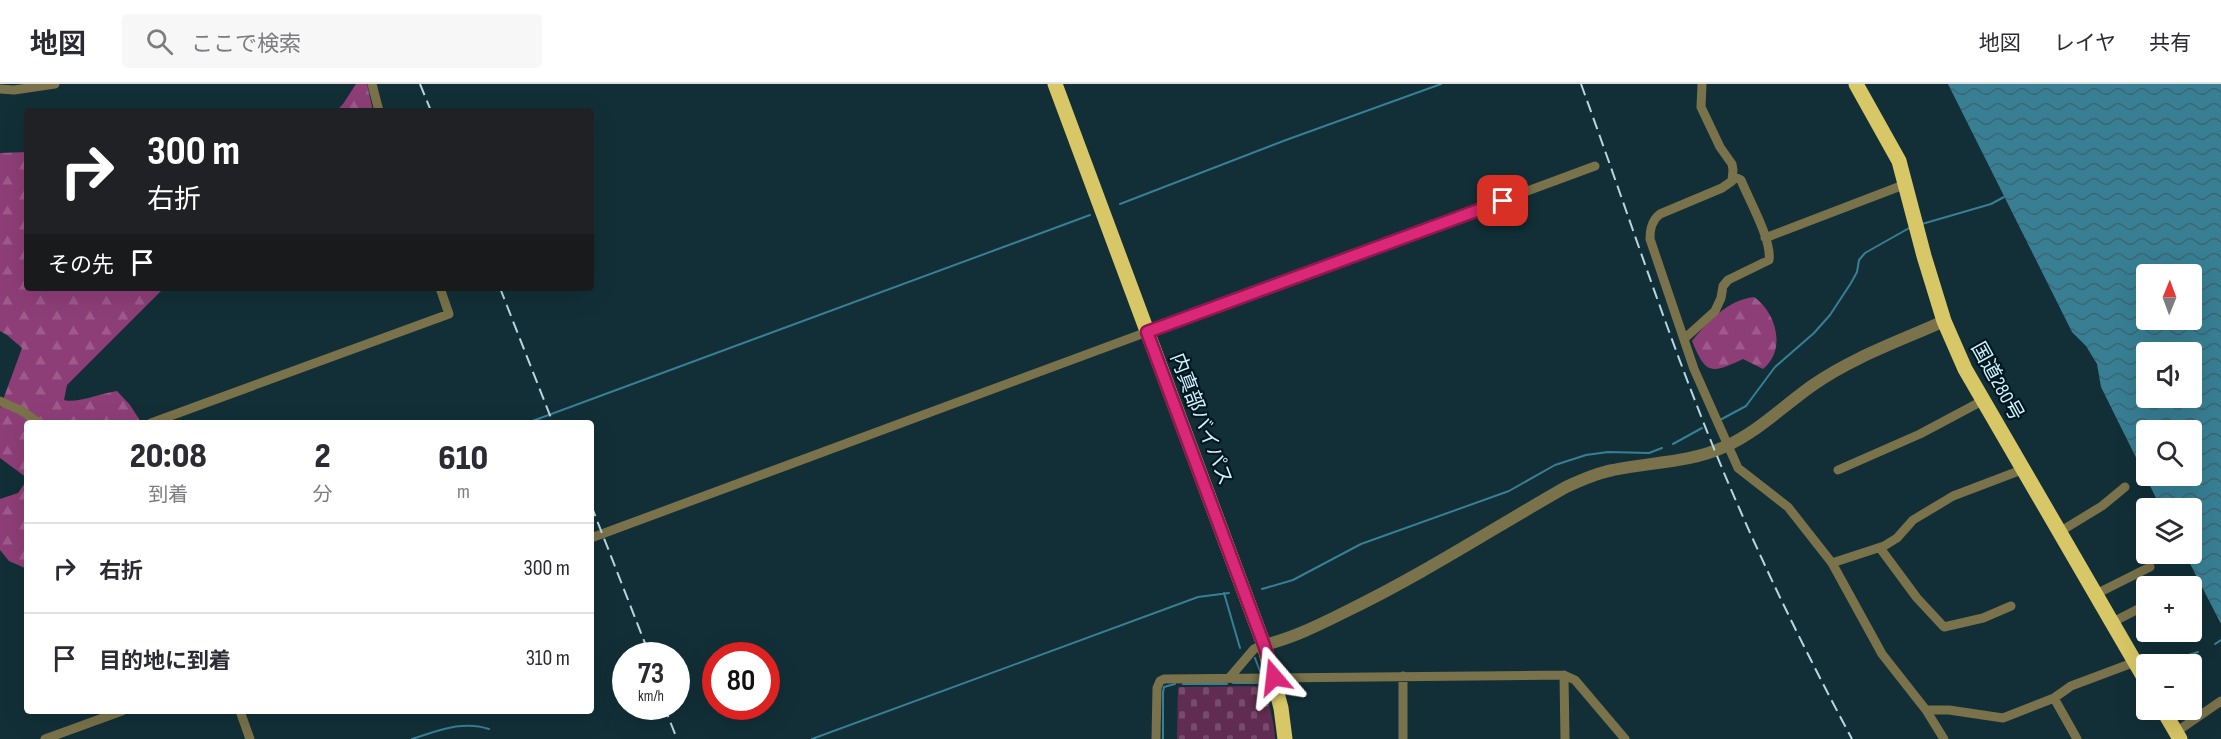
<!DOCTYPE html>
<html lang="ja">
<meta charset="utf-8">
<style>
body{margin:0;font-family:"Sofia Sans Condensed","Noto Sans JP",sans-serif;background:#f7f7f7;color:#2b2b33;height:100vh;display:flex;flex-direction:column;font-size:22px;white-space:nowrap}
*{box-sizing:border-box;margin:0}
p{font-size:20px;color:#7c7c81}
.icon{flex:none;width:33px;height:33px;fill:none;stroke:currentColor;stroke-width:2;stroke-linecap:round;stroke-linejoin:round}
.map{position:relative;flex:1;overflow:hidden}
.details{position:absolute;left:24px;top:336px;width:570px;height:294px;display:flex;flex-direction:column;background:#fff;border-radius:6px;box-shadow:0 6px 24px #0002}
.details>*{flex:none}
.guide{position:absolute;left:24px;top:24px;width:570px;height:183px;border-radius:6px;box-shadow:0 6px 24px #0002;background:#202124;color:#fff;overflow:hidden}
.needle{width:39px;rotate:1deg}
.buttons{position:absolute;left:2136px;top:180px;display:grid;gap:12px}
.buttons a{display:grid;place-items:center;width:66px;height:66px;border-radius:6px;background:#fff;box-shadow:0 6px 24px #0002;font-size:30px}
.speed{position:absolute;left:612px;top:558px;display:flex;gap:12px;font-size:30px;font-weight:700;text-align:center}
.speed>*{display:grid;place-content:center;width:78px;height:78px;border-radius:50%;background:#fff;box-shadow:0 6px 24px #0002;line-height:1}
.speed small{font-size:15px;font-weight:400}
.speed .limit{border:9px solid #d22;background:#fff;color:#111}
.pin{position:absolute;display:grid;place-items:center;width:51px;height:51px;color:#fff;margin:-26px;border-radius:12px;box-shadow:0 3px 9px #0006}
.me{position:absolute;width:66px;margin:-33px;rotate:343deg;stroke-linejoin:round;filter:drop-shadow(0 0 4px #0008)}
.turn{display:flex;align-items:center;gap:21px;height:126px;padding:0 24px;font-size:27px}
.turn .icon{width:78px;height:78px;stroke-width:2.5}
.turn b{display:block;font-size:42px;line-height:51px}
.then{display:flex;align-items:center;height:57px;padding:0 24px;background:#0003;gap:12px;font-size:22px}
.eta{display:flex;justify-content:space-evenly;align-items:center;height:102px;text-align:center}
.eta b{font-size:36px;font-weight:800;line-height:42px}
ul{padding:0;list-style:none}
li{display:flex;align-items:center;gap:18px;height:90px;padding:0 24px;border-top:2px solid #e1e1e2}
li div{flex:1}
li b{display:block;font-size:22px}
li em{font-style:normal}
header{display:flex;align-items:center;gap:36px;box-sizing:border-box;height:84px;padding:0 30px;background:#fff;border-bottom:2px solid #e1e1e2}
header strong{font-size:28px}
nav{display:flex;gap:33px;margin-inline-start:auto;font-size:21px}
.search{width:420px;height:54px;background:#f7f7f7;display:flex;align-items:center;gap:15px;box-sizing:border-box;padding:0 21px;border-radius:6px;color:#7c7c81;font-size:22px}
.map>svg:first-child{display:block}
.forest{fill:url(#forest-firs)}
.cemetery{fill:url(#cemetery-stones)}
.water{fill:url(#water-waves);fill-rule:evenodd}
.lines{fill:none;stroke-linecap:round;stroke-linejoin:round}
.stream{stroke:#387f94;stroke-width:2}
.minor{stroke:#79724a;stroke-width:9}
.tertiary{stroke:#79724a;stroke-width:12}
.trunk{stroke:#d8c766;stroke-width:15}
.rail{stroke:#b6d6e2;stroke-width:2;stroke-dasharray:12 6;stroke-linecap:butt}
.route-casing{stroke:#8e194d;stroke-width:15}
.route{stroke:#db2777;stroke-width:10}
.labels{text-anchor:middle;stroke-width:4.5;stroke-linejoin:round;paint-order:stroke}
.street-label{font-size:20px;fill:#d1f2fe;stroke:#00171f}
</style>
<header>
<strong>地図</strong>
<div class="search"><svg class="icon" aria-label="search" viewBox="0 0 24 24"><circle cx="10" cy="10" r="6"/><path d="M15 15l6 6"/></svg>ここで検索</div>
<nav><a>地図</a><a>レイヤ</a><a>共有</a></nav>
</header>
<div class="map">
<svg width="2221" height="655" viewBox="0 0 2221 655">
<defs>
<pattern id="forest-firs" width="22" height="20" patternUnits="userSpaceOnUse" patternTransform="scale(1.5)"><rect width="22" height="20" fill="#8e3e77"/><path d="M5 1l3.5 6h-7zM16 11l3.5 6h-7z" fill="#9d5a8b"/></pattern>
<pattern id="cemetery-stones" width="16" height="16" patternUnits="userSpaceOnUse" patternTransform="scale(1.5)"><rect width="16" height="16" fill="#612c51"/><path d="M2 7V4a2 2 0 0 1 4 0v3zM10 15v-3a2 2 0 0 1 4 0v3z" fill="#774b6b"/></pattern>
<pattern id="water-waves" width="16" height="10" patternUnits="userSpaceOnUse" patternTransform="scale(1.5)"><rect width="16" height="10" fill="#387f94"/><path d="M0 5q4-4 8 0t8 0" fill="none" stroke="#3b6774"/></pattern>
</defs>
<rect width="100%" height="100%" fill="#122f37"/>
<path class="forest" d="M356 0H367L373 27H336L343 20Z
M27 68V204H164L67 301 64 316C76 320 102 309 117 307L130 321 139 335 138 339H27V394L0 374V324L22 264 7 251 0 247V69Z
M1754 213C1776 228 1787 266 1763 285L1743 275C1711 290 1706 291 1692 257 1708 237 1728 216 1754 213Z
M27 396V485L9 477 0 466V415L18 409Z"/>
<path class="cemetery" d="M1265 602 1274 643 1275 655H1177L1178 603Z"/>
<path class="water" d="M1948 0H2221V540L2185 470H2192V424H2161L2101 303 2097 280 2086 262 2072 248ZM2146 190H2192V236H2146ZM2192 268V314H2146V268ZM2192 346V392H2146V346Z"/>
<g class="lines">
<path class="stream" d="M1120 120 1286 56 1441 0
M1922 140 1991 120 2004 113
M1720 336 1746 322 1775 283 1814 249 1830 231 1851 199 1857 188 1859 176 1865 169 1911 143
M527 339 1090 131
M1673 360 1702 344
M1262 505 1293 496 1361 460 1509 407 1555 381 1586 371 1608 368 1649 369 1662 364
M1224 509 1240 564
M2215 560 2221 556
M1255 574 1261 590
M2161 580 2198 568
M1233 599H1264
M1183 600H1227
M412 655C438 647 462 636 489 645
M812 655 1198 513 1229 509
M1163 655V608L1164 603 1175 600"/>
<path class="minor" d="M372 0 379 27
M1702 0 1701 23 1720 63 1732 80 1733 86 1732 97 1722 104 1660 130C1652 136 1650 144 1650 155L1694 285 1738 384 1788 423 1832 479 1882 570 1926 626 1944 655
M0 5 14 6 55 0
M1765 154 1906 100
M1684 255 1715 227 1721 214 1723 202 1728 196 1769 176C1772 156 1749 116 1741 96L1733 92
M0 317 22 327 39 339
M151 339 449 230 440 204
M1838 386 1920 350 1982 317
M2061 447 2102 422 2125 403
M591 454 1595 82
M1880 464 1917 514 1944 543 1983 534 2011 522
M1832 479 1884 462 1897 454 1913 436 1953 412 2024 385
M2096 510 2150 483
M2113 538 2146 521
M1564 591 1565 655
M1403 592V655
M1230 593 1254 565 1264 561
M2054 614 2077 655
M1926 626H1949L2003 634 2054 614 2071 602 2135 578
M240 627 250 655
M2176 648 2221 617
M45 655 122 627
M1156 655 1157 604 1160 597 1164 595 1564 591 1575 596 1625 655"/>
<path class="tertiary" d="M1264 561C1293 554 1319 541 1345 528 1422 491 1492 445 1566 403 1581 396 1597 389 1613 386 1650 378 1689 379 1724 363 1758 348 1783 322 1813 301 1853 273 1900 257 1944 237"/>
<path class="trunk" d="M1055 0 1264 561 1281 624 1285 655
M1856 0 1899 77 1924 172 1944 237 1965 285 2146 597
M2163 626 2180 655"/>
<path class="rail" d="M420 0 431 27
M1581 0C1633 142 1679 288 1740 426 1774 504 1812 580 1852 655
M500 204 553 339
M591 421 650 572
M664 622 677 655"/>
</g>
<g class="lines">
<g class="route-casing">
<path id="route" d="M1274 593 1264 561 1147 248 1503 117"/>
</g>
<use href="#route" class="route"/>
</g>
<g class="labels">
<g class="street-label">
<text transform="translate(1998 297) rotate(61)" y="7">国道280号</text>
<text transform="translate(1202 335) rotate(69)" y="7">内真部バイパス</text>
</g>
</g>
</svg>
<div class="buttons">
<a><svg class="needle" viewBox="-14 -14 28 28"><path d="M0-13l5 13h-10z" fill="#e53935"/><path d="M0 13l5-13h-10z" fill="#7c7c81"/></svg></a>
<a><svg class="icon" aria-label="sound" viewBox="0 0 24 24"><path d="M4 9h4l5-4v14l-5-4H4zM17 9q2 3 0 6"/></svg></a>
<a><svg class="icon" aria-label="search" viewBox="0 0 24 24"><circle cx="10" cy="10" r="6"/><path d="M15 15l6 6"/></svg></a>
<a><svg class="icon" aria-label="layers" viewBox="0 0 24 24"><path d="M12 4l9 5-9 5-9-5zM3 14l9 5 9-5"/></svg></a>
<a>+</a>
<a>−</a>
</div>
<div class="speed"><div>73<small>km/h</small></div><div class="limit">80</div></div>
<div class="pin" style="left:1503px;top:117px;background:#d93025"><svg class="icon" aria-label="arrive" viewBox="0 0 24 24"><path d="M6 21V4h12l-3 4 3 4H6"/></svg></div>
<svg class="me" style="left:1274px;top:593px" viewBox="-20 -20 40 40"><path d="M0-17L14 15 0 8-14 15z" fill="#db2777" stroke="#fff" stroke-width="4"/></svg>
<div class="guide">
<div class="turn"><svg class="icon" aria-label="right" viewBox="0 0 24 24"><path d="M7 20v-9h11M14 6l5 5-5 5"/></svg><div><b>300 m</b>右折</div></div>
<div class="then">その先<svg class="icon" aria-label="arrive" viewBox="0 0 24 24"><path d="M6 21V4h12l-3 4 3 4H6"/></svg></div>
</div>
<section class="details">
<div class="eta">
<div><b>20:08</b><p>到着</p></div>
<div><b>2</b><p>分</p></div>
<div><b>610</b><p>m</p></div>
</div>
<ul>
<li><svg class="icon" aria-label="right" viewBox="0 0 24 24"><path d="M7 20v-9h11M14 6l5 5-5 5"/></svg><div><b>右折</b></div><em>300 m</em></li>
<li><svg class="icon" aria-label="arrive" viewBox="0 0 24 24"><path d="M6 21V4h12l-3 4 3 4H6"/></svg><div><b>目的地に到着</b></div><em>310 m</em></li>
</ul>
</section>
</div>
